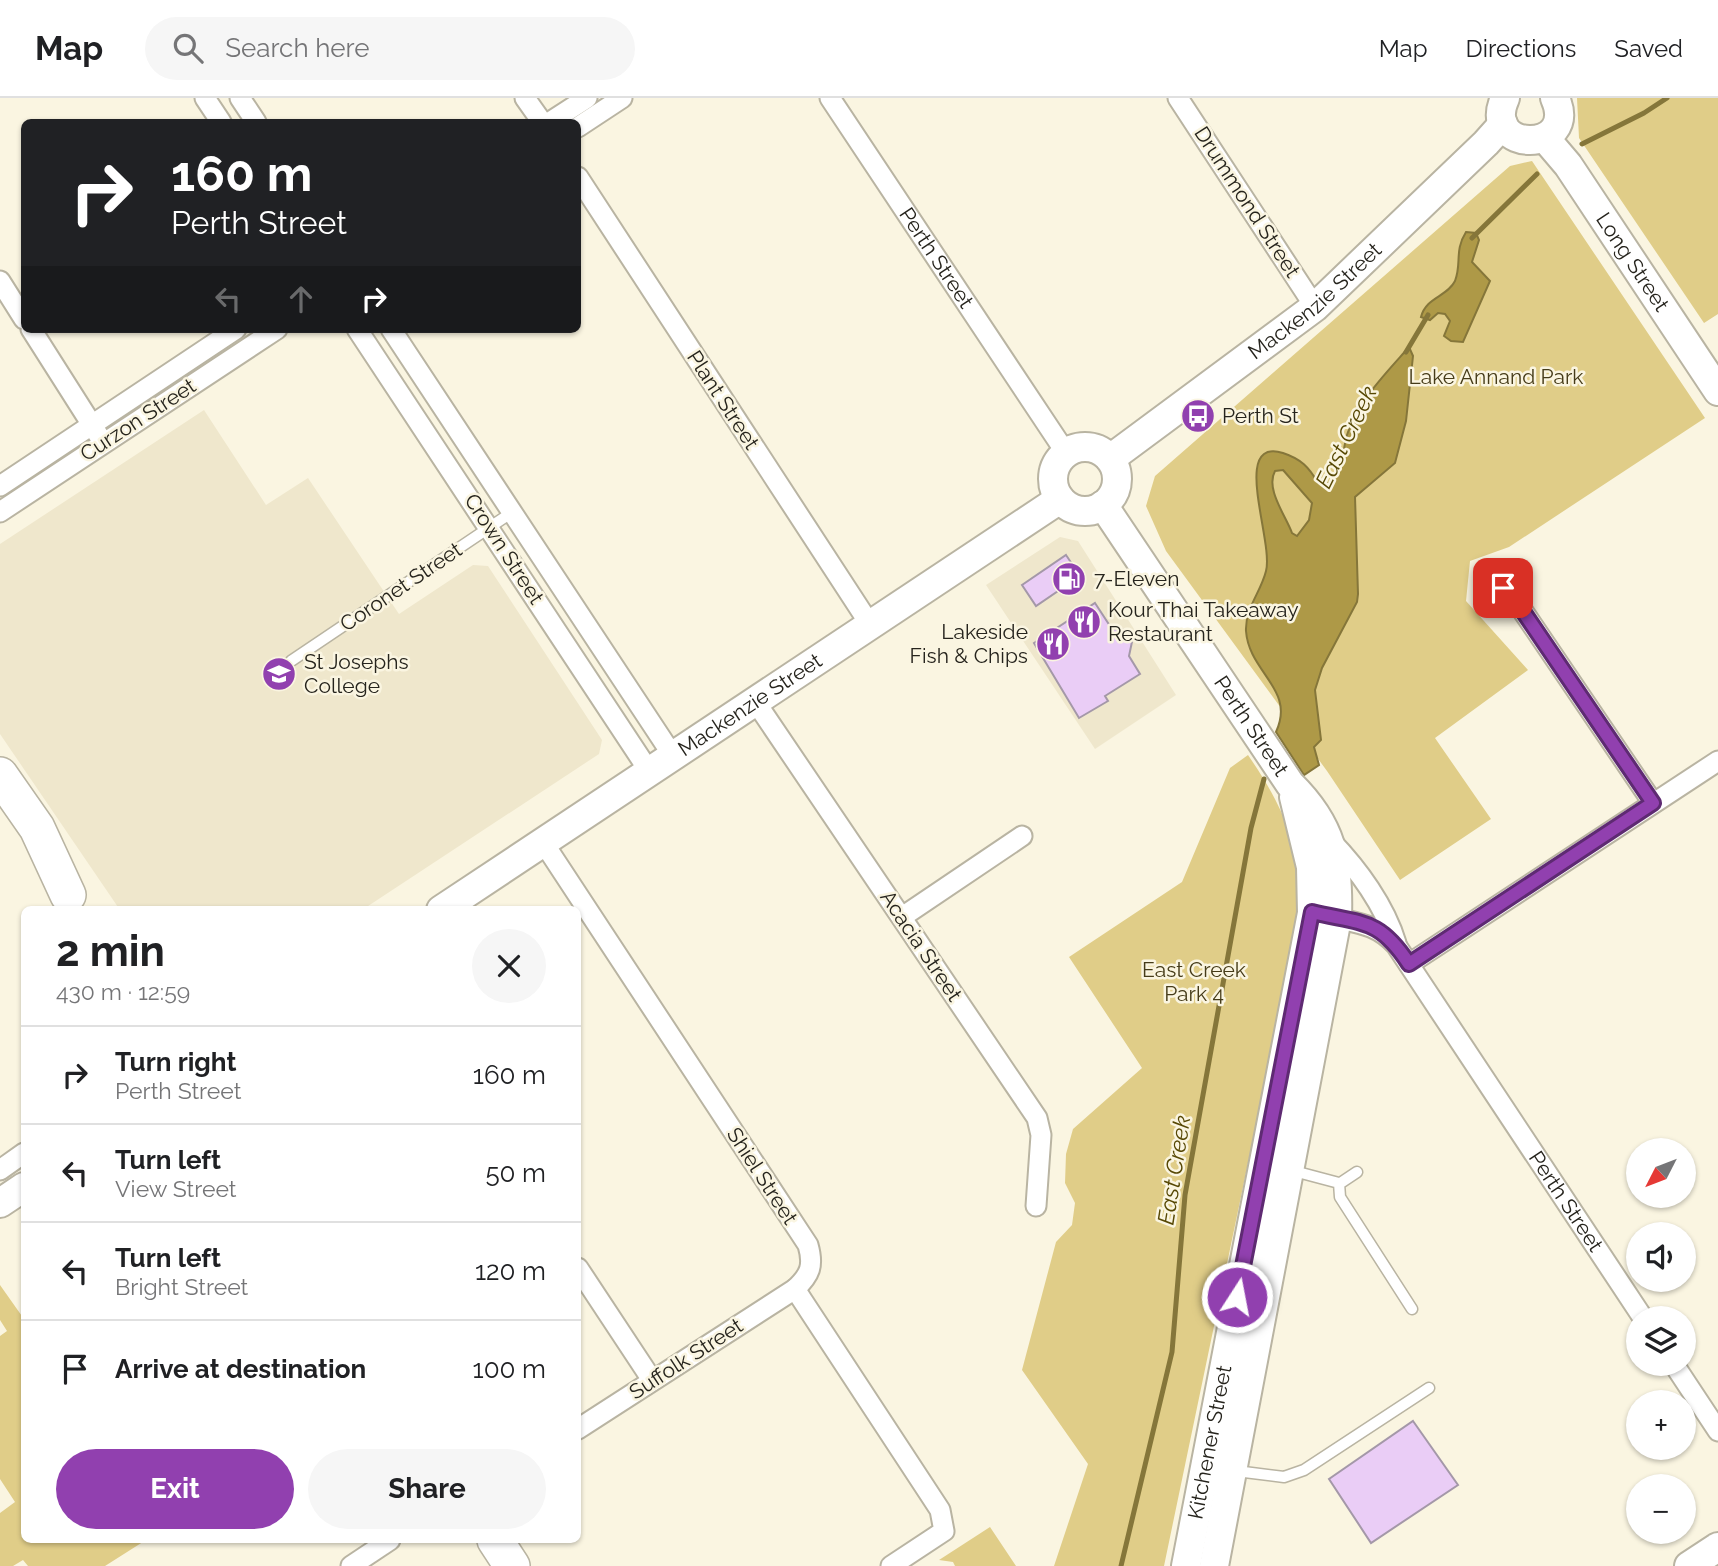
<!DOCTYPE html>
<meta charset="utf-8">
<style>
body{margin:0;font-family:Raleway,sans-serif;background:#f6f6f6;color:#202124;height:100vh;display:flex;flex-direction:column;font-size:26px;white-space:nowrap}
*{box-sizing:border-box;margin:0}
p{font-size:23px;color:#757577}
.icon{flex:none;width:38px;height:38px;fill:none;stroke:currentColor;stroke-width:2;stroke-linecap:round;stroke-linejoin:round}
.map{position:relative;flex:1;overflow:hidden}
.drawer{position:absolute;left:21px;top:808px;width:560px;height:637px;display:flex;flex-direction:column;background:#fff;border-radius:10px;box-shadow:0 2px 5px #0004}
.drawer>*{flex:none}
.guide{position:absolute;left:21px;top:21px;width:560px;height:214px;border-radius:10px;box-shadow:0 2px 5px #0004;background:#202124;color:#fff;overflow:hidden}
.needle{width:46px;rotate:228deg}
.controls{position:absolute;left:1626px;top:1040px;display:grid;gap:14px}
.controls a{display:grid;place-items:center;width:70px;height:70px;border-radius:50%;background:#fff;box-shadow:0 2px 5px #0004;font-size:35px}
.pin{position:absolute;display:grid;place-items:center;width:60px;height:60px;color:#fff;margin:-30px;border-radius:14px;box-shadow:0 4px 10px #0006}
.me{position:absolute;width:77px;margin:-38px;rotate:11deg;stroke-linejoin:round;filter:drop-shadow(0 0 5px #0008)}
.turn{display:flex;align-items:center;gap:24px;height:147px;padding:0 35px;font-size:32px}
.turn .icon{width:91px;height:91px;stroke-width:2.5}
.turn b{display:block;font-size:49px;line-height:60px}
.lanes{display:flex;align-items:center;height:66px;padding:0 35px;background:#0003;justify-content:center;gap:35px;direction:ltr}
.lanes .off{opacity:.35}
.round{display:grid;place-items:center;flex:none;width:74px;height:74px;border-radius:37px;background:#f6f6f6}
.summary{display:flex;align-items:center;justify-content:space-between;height:119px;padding:0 35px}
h1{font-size:42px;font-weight:700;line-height:52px}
.cta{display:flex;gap:14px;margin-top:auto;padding:14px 35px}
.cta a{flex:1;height:80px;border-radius:42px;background:#9140af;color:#fff;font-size:28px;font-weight:700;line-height:80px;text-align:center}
.cta a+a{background:#f6f6f6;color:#202124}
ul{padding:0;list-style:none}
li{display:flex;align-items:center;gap:21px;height:98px;padding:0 35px;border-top:2px solid #e0e0e0}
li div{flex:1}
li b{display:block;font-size:26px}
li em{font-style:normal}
header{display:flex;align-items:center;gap:42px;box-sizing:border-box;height:98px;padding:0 35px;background:#fff;border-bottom:2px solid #e0e0e0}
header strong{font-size:33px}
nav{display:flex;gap:38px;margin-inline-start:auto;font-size:24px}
.search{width:490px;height:63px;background:#f6f6f6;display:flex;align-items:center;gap:18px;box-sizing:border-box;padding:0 24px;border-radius:38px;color:#757577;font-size:26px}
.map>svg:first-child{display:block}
.built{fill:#efe7cc}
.green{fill:#e0cd88}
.water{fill:#ae9947;stroke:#85763a;stroke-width:2;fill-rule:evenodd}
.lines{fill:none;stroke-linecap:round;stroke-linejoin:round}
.stream{stroke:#85763a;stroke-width:5}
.building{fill:#eacdf6;stroke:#a498a8;stroke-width:2}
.lane-casing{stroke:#b9b4a2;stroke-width:13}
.street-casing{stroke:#b9b4a2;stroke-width:23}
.secondary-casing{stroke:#b9b4a2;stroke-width:32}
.highway-casing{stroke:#b9b4a2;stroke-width:38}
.lane{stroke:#fff;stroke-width:10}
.street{stroke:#fff;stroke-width:19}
.secondary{stroke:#fff;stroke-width:28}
.highway{stroke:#fff;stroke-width:35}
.route-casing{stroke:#5e2a72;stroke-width:18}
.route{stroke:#9140af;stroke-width:12}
.labels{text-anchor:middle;stroke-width:5;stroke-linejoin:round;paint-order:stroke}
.street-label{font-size:21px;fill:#26241d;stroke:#faf5e1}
.park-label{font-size:21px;fill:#463c19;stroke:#faf5e1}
.poi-label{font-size:21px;fill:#26241d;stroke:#faf5e1;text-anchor:start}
.water-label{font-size:23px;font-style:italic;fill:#574804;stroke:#faf5e1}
</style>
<header>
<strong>Map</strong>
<div class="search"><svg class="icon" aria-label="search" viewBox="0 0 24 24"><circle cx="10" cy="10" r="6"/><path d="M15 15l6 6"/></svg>Search here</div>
<nav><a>Map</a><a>Directions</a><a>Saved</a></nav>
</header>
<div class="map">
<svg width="1718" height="1468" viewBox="0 0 1718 1468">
<rect width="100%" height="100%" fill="#faf5e1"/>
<path class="built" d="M204 312 266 407 308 380 399 516 473 467 488 468 602 642 599 656 362 812H120L0 636V446Z
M1060 439 1078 443 1176 597 1095 651 986 487Z"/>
<path class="green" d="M1577 0H1718V216L1704 225 1579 40Z
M1532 63 1705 320 1509 449 1470 463 1466 503 1528 572 1435 640 1491 721 1400 782 1327 673 1166 453 1146 408 1155 378 1510 68Z
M1248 657C1274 695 1294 731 1298 777 1301 800 1295 826 1293 849L1164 1468H1054L1088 1366 1022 1272 1056 1144 1072 1127 1075 1105 1065 1085 1066 1056 1073 1031 1142 970 1069 859 1182 784 1230 670Z
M0 1187 24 1221V1442H146L105 1468H28L23 1462 13 1468H0V1415L15 1404 0 1381V1238L7 1233 0 1222Z
M990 1429 1016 1468H955L953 1464 939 1462Z"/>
<path class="water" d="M1466 134 1476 135 1479 142 1472 164 1490 183 1463 244 1451 243 1444 238 1450 223 1445 216 1438 215 1430 222 1421 219C1426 199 1447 199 1455 183 1462 165 1454 153 1466 134Z
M1409 249 1413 258 1406 323 1395 365 1355 399 1358 496 1357 504 1322 570 1315 592 1321 642 1314 649 1319 667 1304 677 1276 634C1296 591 1249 575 1246 533 1245 510 1261 494 1266 473 1274 443 1230 339 1283 355 1301 361 1309 369 1318 385L1326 387C1348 372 1340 355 1348 334 1360 301 1386 275 1409 249ZM1283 372 1312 405 1309 422 1297 438 1292 435C1286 418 1265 391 1275 373Z"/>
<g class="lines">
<path class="stream" d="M1582 46 1644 15 1667 0
M1472 140 1537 76
M1406 254 1428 217
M1121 1468 1172 1254 1185 1097 1251 730 1264 681"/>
</g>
<path class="building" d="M1066 457 1080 478 1036 508 1022 487Z
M1095 505 1112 531 1126 532 1133 539 1129 558 1140 576 1105 598 1108 603 1079 620 1034 545Z
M1413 1323 1458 1387 1371 1445 1329 1381Z"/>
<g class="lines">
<g class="lane-casing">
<path id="lane" d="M291 563 511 415
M1290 1072 1339 1085 1340 1099 1412 1211
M1339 1086 1357 1074
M1236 1373 1284 1379 1304 1372 1429 1290"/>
</g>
<g class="street-casing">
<g id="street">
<path d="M205 0 221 24"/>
<path d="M240 0 256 24"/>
<path d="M525 0 542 24"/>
<path id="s1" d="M830 0 1066 355"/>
<path d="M1178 0 1315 209"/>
<path d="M550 24 587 0"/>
<path d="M578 29 622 0"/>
<path d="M578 79 869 525"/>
<path d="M0 183 24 221"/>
<path d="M31 231 99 338"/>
<path d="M357 231 649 673"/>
<path d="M391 231 673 658"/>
<path d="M0 388 236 231"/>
<path d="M0 414 277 231"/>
<path d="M1492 480 1514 500 1653 705"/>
<path d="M755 603 1037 1020 1041 1037 1036 1108"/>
<path d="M1331 743C1358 771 1385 808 1396 845"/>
<path d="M543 744 808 1147C814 1168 810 1177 795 1191L940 1412 944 1433 891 1468"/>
<path id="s2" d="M1328 818C1355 825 1376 825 1396 847L1643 1220"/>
<path d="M902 819 1022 738"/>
<path d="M1409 866 1718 663"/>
<path d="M0 1072 24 1055"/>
<path d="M578 1170 652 1282"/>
<path d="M1673 1265 1718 1333"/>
<path d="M578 1331 795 1191"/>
<path d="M351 1468 390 1442"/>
</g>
</g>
<g class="secondary-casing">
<g id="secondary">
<path d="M1505 0C1480 56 1580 56 1555 0"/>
<path id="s3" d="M1545 40 1568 67 1718 293"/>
<circle cx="1085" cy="381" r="32"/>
<path id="s4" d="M1110 361 1315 209 1486 45 1503 26"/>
<path id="s5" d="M1103 407 1290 686C1332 727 1339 763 1337 820L1214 1468"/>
<path id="s6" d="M441 812 1060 401"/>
<path d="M0 1105 24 1089"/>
<path id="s7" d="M1186 1468 1312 815 1311 769 1294 699"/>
<path d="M1689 1468 1718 1449"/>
</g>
</g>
<g class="highway-casing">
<path id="highway" d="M0 677 37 730 68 797
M495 1442 512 1468"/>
</g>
<use href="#lane" class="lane"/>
<use href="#street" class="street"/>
<use href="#secondary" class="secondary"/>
<use href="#highway" class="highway"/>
</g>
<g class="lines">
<g class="route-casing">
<path id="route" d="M1237 1199 1312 814C1362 826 1379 820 1409 866L1653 705 1514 500 1503 490"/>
</g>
<use href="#route" class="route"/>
</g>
<defs>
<g id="bus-disc" transform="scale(1.75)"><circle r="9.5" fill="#9140af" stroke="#faf5e1"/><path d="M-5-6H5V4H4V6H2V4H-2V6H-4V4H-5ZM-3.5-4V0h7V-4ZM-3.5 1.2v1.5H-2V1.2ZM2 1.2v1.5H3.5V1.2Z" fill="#fff"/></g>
<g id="fuel-disc" transform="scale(1.75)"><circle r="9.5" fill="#9140af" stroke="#faf5e1"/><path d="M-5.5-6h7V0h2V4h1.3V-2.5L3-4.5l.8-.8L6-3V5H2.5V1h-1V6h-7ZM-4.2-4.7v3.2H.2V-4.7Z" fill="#fff"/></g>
<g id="restaurant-disc" transform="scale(1.75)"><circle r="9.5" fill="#9140af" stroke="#faf5e1"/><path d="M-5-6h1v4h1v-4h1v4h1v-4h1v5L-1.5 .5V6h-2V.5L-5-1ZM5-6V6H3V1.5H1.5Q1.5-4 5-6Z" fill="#fff"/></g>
<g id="school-disc" transform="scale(1.75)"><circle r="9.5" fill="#9140af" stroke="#faf5e1"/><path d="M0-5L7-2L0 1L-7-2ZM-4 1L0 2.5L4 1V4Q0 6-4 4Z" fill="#fff"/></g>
</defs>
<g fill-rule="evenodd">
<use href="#bus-disc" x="1198" y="318"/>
<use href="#fuel-disc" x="1069" y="481"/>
<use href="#restaurant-disc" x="1084" y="524"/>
<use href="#restaurant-disc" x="1053" y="546"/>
<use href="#school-disc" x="279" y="576"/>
</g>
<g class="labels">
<g class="street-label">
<text transform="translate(1247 104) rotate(57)" y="7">Drummond Street</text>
<text dy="7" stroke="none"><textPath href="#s1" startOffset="192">Perth Street</textPath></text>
<text dy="7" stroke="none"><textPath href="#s3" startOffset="152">Long Street</textPath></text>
<text dy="7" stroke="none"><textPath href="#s4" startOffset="259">Mackenzie Street</textPath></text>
<text transform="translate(723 302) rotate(57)" y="7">Plant Street</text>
<text transform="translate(138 322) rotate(-33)" y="7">Curzon Street</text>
<text transform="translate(504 451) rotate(57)" y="7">Crown Street</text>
<text transform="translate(401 489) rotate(-34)" y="7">Coronet Street</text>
<text dy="7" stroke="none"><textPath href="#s6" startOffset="371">Mackenzie Street</textPath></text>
<text dy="7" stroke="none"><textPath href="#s5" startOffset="266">Perth Street</textPath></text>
<text transform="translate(921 848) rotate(56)" y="7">Acacia Street</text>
<text transform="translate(762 1078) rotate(57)" y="7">Shiel Street</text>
<text dy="7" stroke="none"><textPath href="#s2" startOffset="383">Perth Street</textPath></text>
<text transform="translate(686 1261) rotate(-33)" y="7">Suffolk Street</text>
<text dy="7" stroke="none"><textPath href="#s7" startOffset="126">Kitchener Street</textPath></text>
</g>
<g class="park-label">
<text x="1496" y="286">Lake Annand Park</text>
<text x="1194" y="879">East Creek<tspan x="1194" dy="24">Park 4</tspan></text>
</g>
<g class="poi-label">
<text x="1222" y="325">Perth St</text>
<text x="1094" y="488">7-Eleven</text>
<text x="1108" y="519">Kour Thai Takeaway<tspan x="1108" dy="24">Restaurant</tspan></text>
<text x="1028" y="541" text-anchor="end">Lakeside<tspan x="1028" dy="24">Fish &amp; Chips</tspan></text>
<text x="304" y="571">St Josephs<tspan x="304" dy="24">College</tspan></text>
</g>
<g class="water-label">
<text transform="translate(1346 339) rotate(-64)" y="8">East Creek</text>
<text transform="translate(1174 1072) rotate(-81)" y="8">East Creek</text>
</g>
</g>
</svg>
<div class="controls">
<a><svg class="needle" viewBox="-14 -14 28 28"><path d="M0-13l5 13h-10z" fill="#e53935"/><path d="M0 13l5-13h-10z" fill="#757577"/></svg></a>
<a><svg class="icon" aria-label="sound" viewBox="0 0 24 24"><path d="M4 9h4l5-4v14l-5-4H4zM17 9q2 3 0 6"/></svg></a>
<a><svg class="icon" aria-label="layers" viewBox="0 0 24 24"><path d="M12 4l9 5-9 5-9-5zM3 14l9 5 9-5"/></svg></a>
<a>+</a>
<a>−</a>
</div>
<div class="pin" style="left:1503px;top:490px;background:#d93025"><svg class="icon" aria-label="arrive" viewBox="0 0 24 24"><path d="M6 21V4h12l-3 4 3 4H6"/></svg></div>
<svg class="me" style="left:1237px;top:1199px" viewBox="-20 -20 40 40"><circle r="17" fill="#9140af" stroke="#fff" stroke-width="3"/><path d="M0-11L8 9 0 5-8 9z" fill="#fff"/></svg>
<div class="guide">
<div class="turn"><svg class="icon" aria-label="right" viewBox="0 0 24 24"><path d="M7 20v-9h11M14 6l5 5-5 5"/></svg><div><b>160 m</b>Perth Street</div></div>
<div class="lanes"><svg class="icon off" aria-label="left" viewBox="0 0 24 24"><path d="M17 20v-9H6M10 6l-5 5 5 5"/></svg><svg class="icon off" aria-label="ahead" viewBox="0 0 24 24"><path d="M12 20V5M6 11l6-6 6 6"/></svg><svg class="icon" aria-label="right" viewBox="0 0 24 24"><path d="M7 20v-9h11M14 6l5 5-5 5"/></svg></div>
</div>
<section class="drawer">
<div class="summary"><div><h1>2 min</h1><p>430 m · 12:59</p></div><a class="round"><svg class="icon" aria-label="close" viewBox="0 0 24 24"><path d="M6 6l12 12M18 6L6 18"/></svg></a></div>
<ul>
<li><svg class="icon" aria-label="right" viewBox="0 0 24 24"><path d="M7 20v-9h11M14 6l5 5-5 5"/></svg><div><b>Turn right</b><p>Perth Street</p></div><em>160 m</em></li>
<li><svg class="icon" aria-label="left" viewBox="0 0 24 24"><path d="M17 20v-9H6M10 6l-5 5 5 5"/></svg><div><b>Turn left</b><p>View Street</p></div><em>50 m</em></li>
<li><svg class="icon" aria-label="left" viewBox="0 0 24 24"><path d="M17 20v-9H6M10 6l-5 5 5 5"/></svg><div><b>Turn left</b><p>Bright Street</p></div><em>120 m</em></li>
<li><svg class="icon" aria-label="arrive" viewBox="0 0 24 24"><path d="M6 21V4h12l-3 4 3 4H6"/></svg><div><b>Arrive at destination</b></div><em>100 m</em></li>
</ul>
<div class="cta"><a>Exit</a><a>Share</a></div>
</section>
</div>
